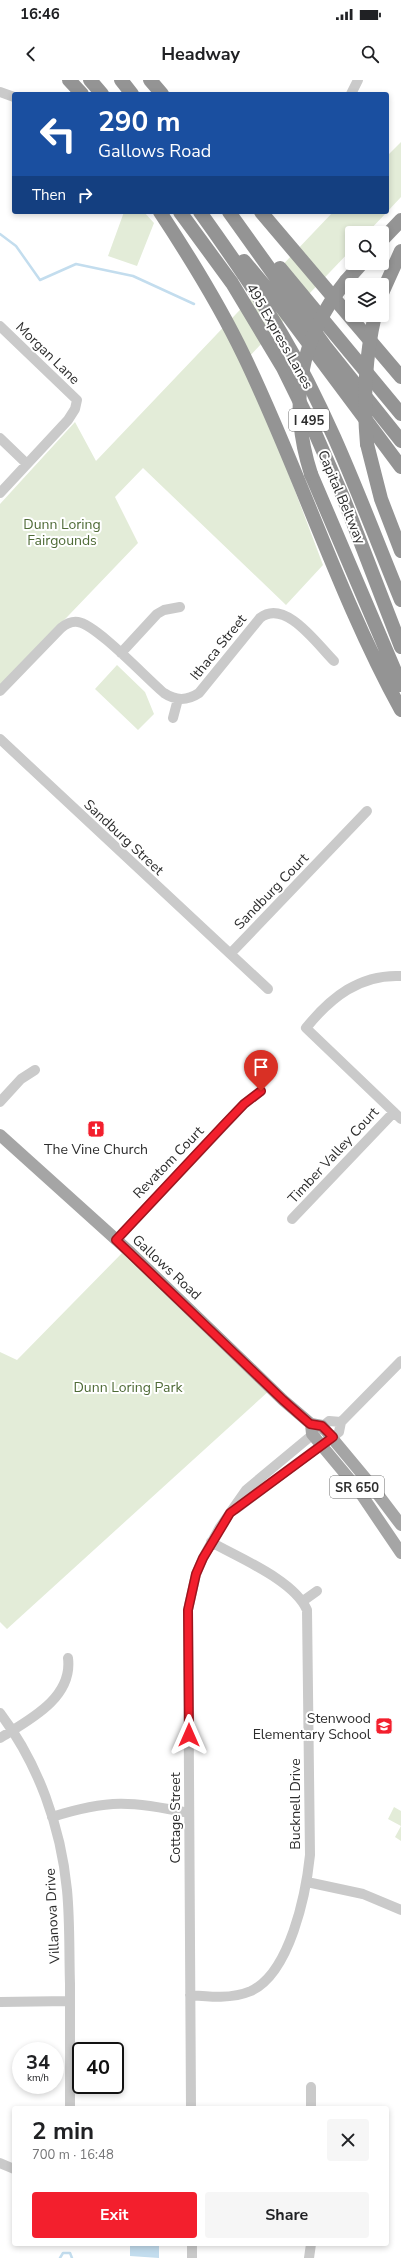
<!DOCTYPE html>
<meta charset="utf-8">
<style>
body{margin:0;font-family:"Nunito Sans",sans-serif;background:#f6f6f6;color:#202124;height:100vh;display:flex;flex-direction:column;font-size:15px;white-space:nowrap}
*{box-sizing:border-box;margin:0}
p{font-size:13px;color:#757577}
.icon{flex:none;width:22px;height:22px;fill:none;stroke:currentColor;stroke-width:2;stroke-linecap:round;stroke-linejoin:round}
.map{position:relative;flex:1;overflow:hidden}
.sheet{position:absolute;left:12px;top:2026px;width:377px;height:140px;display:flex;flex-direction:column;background:#fff;border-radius:4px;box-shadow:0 2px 6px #0003}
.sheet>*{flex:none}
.top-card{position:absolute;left:12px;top:12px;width:377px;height:122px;border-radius:4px;box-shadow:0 2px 6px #0003;background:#1a4fa0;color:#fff;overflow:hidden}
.buttons{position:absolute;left:345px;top:146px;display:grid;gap:8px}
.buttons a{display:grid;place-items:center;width:44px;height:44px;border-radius:4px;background:#fff;box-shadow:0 2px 6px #0003;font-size:20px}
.speed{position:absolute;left:12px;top:1962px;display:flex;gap:8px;font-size:20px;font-weight:700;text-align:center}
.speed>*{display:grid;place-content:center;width:52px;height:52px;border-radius:50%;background:#fff;box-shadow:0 2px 6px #0003;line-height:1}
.speed small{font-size:10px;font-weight:400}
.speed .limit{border:2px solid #111;border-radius:6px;background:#fff;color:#111}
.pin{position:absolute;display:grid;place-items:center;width:34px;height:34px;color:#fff;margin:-41px -17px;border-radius:50% 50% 50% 0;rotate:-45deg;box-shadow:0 0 4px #0007}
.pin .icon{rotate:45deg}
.me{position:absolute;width:44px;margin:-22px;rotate:0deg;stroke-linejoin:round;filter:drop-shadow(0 0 3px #0008)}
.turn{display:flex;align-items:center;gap:14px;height:84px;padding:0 20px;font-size:18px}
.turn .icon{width:52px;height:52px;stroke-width:2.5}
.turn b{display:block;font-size:28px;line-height:34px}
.then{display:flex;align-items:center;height:38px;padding:0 20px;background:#0003;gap:8px;font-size:15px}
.round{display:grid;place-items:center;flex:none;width:42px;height:42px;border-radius:4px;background:#f6f6f6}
.headline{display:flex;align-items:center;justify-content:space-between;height:68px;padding:0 20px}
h1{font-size:24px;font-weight:700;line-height:30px}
.button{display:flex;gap:8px;margin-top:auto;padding:8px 20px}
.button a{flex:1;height:46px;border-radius:4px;background:#f31f2d;color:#fff;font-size:16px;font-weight:700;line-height:46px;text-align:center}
.button a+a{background:#f6f6f6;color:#202124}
.status{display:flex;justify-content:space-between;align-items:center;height:28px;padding:0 20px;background:#fff;direction:ltr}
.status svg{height:11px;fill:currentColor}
header{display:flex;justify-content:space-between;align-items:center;height:52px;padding:0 20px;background:#fff;font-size:18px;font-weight:700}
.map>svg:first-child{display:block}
.green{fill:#e3ecd8}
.water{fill:#c3ddee}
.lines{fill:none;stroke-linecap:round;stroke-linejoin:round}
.stream{stroke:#c3ddee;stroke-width:2.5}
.minor{stroke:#cacaca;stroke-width:10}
.major{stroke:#a5a5a5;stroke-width:12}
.highway{stroke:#949494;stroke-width:14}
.highway-bridge{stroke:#949494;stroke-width:14}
.route-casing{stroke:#9e141d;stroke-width:10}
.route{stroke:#f31f2d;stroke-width:7}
.labels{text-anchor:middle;stroke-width:4;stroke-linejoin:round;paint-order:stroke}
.shield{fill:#fff;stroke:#6c6c6c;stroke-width:1}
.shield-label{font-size:13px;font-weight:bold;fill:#2d2d2d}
.street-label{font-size:14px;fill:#2d2d2d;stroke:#fff}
.park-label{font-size:14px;fill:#4f6b37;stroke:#fff}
.poi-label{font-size:14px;fill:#2d2d2d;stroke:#fff}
</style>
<div class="status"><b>16:46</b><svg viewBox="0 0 49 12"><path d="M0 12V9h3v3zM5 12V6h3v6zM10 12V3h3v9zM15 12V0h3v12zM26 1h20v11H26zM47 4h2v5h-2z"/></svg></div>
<header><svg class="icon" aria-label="back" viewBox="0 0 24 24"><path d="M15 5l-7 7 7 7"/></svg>Headway<svg class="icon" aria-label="search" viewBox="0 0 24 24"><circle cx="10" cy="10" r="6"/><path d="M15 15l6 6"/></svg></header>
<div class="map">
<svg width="401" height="2178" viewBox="0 0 401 2178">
<rect width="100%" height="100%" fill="#fff"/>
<path class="green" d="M401 62V117L387 132V76Z
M124 132H144L154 143 137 186 108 176Z
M333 132H387L367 153H352V169L243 283 254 302 323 485 286 525 143 388 115 417 138 463 0 607V424L75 342 96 381Z
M117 585 145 612 154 634 138 650 95 609Z
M126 1169 271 1309 7 1549 0 1542V1272L17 1280Z
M394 1727 401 1731V1761L395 1757 401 1746 388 1739Z"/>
<path class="water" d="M130 2164H159V2178L130 2176Z"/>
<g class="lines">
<path class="stream" d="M0 154 16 166 40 200 76 184 133 196 194 224
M60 2178 63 2173H70L72 2178"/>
<path class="minor" d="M0 12 14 17
M351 14 358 0
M0 246 77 320 75 329 68 340 0 413
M0 358 27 384
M121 573 157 534 164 530 180 527
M0 611 61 548C66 544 72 541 78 542 97 545 147 599 164 613 176 621 187 621 199 613L260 538C285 518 317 564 334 581
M173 638 178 619
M0 659 268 909
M231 873 367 731
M401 896C360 894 331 917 306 948L401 1039
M0 1022 21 999 35 990
M292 1139 394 1032
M116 1160 244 1024 261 1011
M236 1429 339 1352 341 1342 401 1281
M303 1521 317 1511
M0 1633C38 1683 61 1747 67 1810 70 1841 69 1872 70 1904 70 1945 70 1987 70 2028
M0 1658C29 1640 73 1618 68 1578
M52 1737C108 1719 132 1721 189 1733
M307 1802 363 1814 401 1830
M190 1915C210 1917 232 1919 251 1911 290 1893 306 1814 310 1775L307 1530C294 1500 239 1478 211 1462
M0 1922 70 1921
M311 2007V2028
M191 2028 188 1530 196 1494 203 1478 220 1447 246 1410 329 1341 341 1342
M0 2083 14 2089
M192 2164V2178
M309 2178 311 2164"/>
<path class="major" d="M0 1055 131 1173 283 1320 311 1344 322 1346 367 1400 401 1445
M311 1344 312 1354 357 1408 401 1473"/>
<path class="highway" d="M69 0 82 14
M90 0 102 14
M121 0 132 14
M150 0 162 14
M160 132C191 179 220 226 244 276 300 392 339 517 401 630
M180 132 232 203 283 288 316 355 343 417 401 567
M200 132C228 171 256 211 281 253 331 337 364 430 401 520
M229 132 325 266 401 361
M261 132 401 297
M382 160 401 140
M244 181 274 217 401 387
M280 188 401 334
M346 201 362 183
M382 213 401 171
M367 364 381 419 401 471
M311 394 401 605"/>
<path class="highway-bridge" d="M367 364C363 320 365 278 375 235
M311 394C288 322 299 259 346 201"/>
</g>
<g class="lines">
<g class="route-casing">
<path id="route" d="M189 1655 188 1530 196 1494 203 1478 230 1433 333 1357 322 1346 310 1344 283 1320 116 1160 222 1047 244 1024 261 1011"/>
</g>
<use href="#route" class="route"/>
</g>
<defs>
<g id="church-square" transform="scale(0.9)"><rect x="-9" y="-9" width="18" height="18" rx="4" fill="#f31f2d" stroke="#fff"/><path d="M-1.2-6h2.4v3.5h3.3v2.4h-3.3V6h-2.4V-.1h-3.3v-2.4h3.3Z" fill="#fff"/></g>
<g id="school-square" transform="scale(0.9)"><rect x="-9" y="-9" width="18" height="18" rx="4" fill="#f31f2d" stroke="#fff"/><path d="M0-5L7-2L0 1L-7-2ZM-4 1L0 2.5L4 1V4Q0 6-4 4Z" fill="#fff"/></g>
</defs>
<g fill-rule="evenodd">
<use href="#church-square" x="96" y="1049"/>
<use href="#school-square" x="384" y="1646"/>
</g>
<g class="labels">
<g class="shield">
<rect x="289" y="329" width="40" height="22" rx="3"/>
<rect x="330" y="1396" width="54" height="22" rx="3"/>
</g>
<g class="shield-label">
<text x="309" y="345">I 495</text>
<text x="357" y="1412">SR 650</text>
</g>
<g class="street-label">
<text transform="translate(280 256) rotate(60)" y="5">495 Express Lanes</text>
<text transform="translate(48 273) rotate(44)" y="5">Morgan Lane</text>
<text transform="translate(342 417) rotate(67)" y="5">Capital Beltway</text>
<text transform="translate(218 567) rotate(-51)" y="5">Ithaca Street</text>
<text transform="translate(124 757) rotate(43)" y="5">Sandburg Street</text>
<text transform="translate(271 811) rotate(-46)" y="5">Sandburg Court</text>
<text transform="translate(333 1075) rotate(-47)" y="5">Timber Valley Court</text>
<text transform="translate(168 1082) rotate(-46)" y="5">Revatom Court</text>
<text transform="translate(167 1187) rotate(43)" y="5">Gallows Road</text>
<text transform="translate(295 1724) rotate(-90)" y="5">Bucknell Drive</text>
<text transform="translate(175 1738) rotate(-90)" y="5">Cottage Street</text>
<text transform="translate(52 1836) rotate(-93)" y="5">Villanova Drive</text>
</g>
<g class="park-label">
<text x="62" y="449">Dunn Loring<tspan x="62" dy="16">Fairgounds</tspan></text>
<text x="128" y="1312">Dunn Loring Park</text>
</g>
<g class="poi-label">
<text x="96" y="1074">The Vine Church</text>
<text x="371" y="1643" text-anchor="end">Stenwood<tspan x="371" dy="16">Elementary School</tspan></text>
</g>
</g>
</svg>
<div class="buttons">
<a><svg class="icon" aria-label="search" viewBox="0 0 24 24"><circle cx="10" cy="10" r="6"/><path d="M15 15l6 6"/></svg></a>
<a><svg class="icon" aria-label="layers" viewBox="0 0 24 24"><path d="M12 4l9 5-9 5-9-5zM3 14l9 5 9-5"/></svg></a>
</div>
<div class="speed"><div>34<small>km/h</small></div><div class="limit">40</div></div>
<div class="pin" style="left:261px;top:1011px;background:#d93025"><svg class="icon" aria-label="arrive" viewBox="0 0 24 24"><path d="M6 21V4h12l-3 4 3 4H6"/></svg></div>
<svg class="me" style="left:189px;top:1655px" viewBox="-20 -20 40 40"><path d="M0-17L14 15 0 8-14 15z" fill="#f31f2d" stroke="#fff" stroke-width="4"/></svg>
<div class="top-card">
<div class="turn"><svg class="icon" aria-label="left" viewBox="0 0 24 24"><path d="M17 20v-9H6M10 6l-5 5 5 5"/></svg><div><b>290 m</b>Gallows Road</div></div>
<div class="then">Then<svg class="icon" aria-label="right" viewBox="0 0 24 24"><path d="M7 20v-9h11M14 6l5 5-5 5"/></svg></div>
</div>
<section class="sheet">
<div class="headline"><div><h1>2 min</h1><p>700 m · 16:48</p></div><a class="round"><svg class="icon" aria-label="close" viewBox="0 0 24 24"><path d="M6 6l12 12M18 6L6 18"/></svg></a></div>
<div class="button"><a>Exit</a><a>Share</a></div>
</section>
</div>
